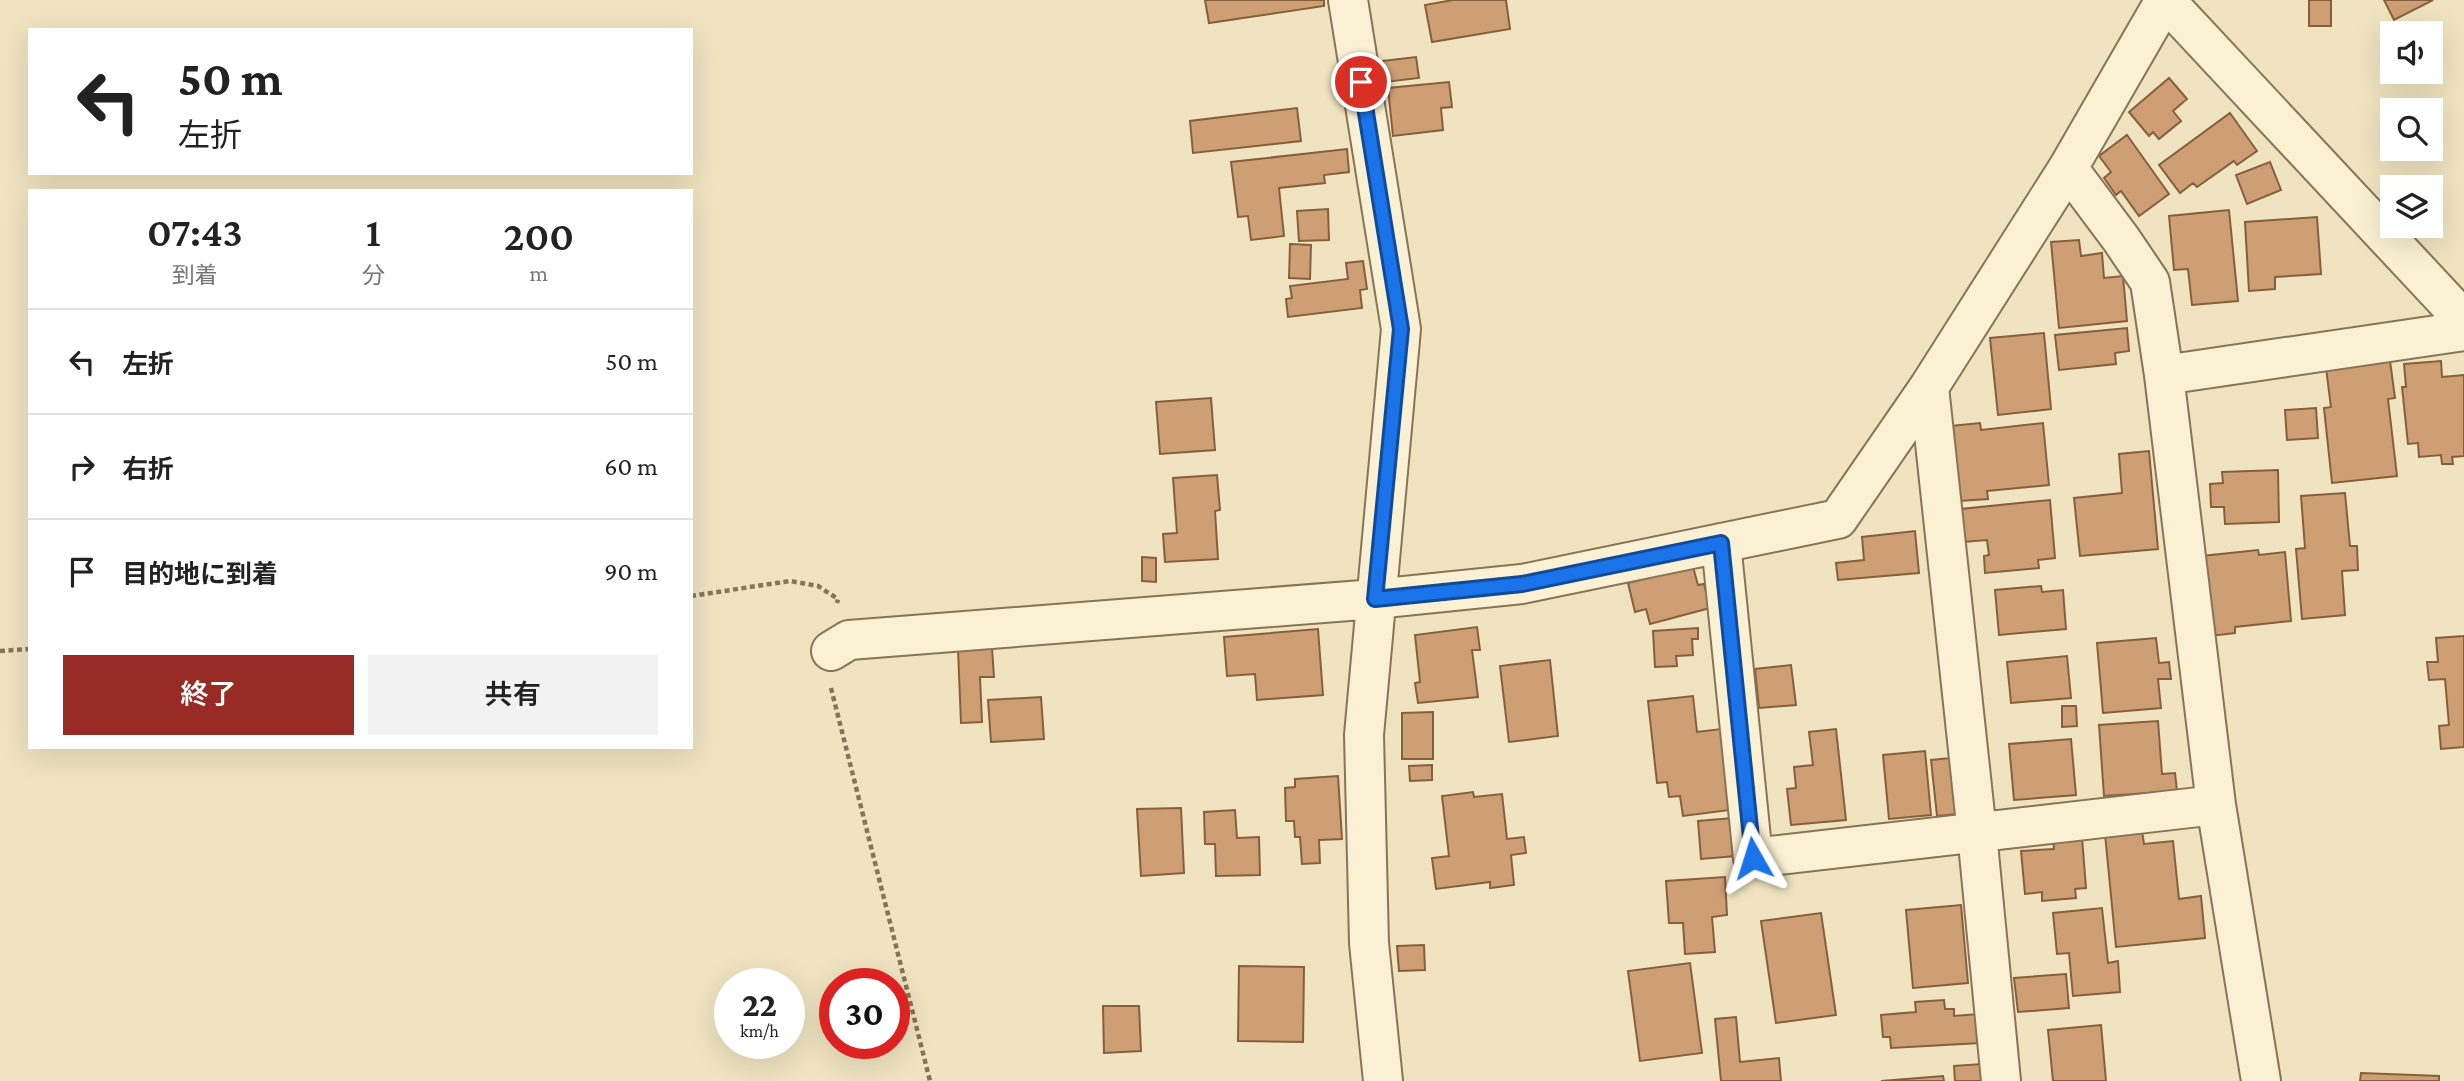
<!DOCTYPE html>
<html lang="ja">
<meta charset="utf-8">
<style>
body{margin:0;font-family:"Crimson Pro","Noto Sans JP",serif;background:#f2f2f2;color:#222;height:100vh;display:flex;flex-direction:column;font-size:26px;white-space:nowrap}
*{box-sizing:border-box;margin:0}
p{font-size:23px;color:#767676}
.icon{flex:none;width:38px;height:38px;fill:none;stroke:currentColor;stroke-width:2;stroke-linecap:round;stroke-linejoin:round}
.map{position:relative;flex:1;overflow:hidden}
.drawer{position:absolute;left:28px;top:189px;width:665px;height:560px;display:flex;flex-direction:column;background:#fff;border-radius:0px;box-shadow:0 7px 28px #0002}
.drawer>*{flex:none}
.banner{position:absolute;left:28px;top:28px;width:665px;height:147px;border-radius:0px;box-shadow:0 7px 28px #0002;background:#fff;color:#222;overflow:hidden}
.fabs{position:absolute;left:2380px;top:21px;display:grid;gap:14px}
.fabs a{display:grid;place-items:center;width:63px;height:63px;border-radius:0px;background:#fff;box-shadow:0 7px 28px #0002;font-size:35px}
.speed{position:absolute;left:714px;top:968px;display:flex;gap:14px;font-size:35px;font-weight:700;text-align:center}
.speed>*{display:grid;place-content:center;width:91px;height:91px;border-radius:50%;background:#fff;box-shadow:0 7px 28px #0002;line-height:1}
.speed small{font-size:18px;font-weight:400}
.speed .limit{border:10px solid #d22;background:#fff;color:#111}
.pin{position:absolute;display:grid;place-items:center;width:60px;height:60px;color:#fff;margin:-30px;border:4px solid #fff;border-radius:50%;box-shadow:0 2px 7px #0007}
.me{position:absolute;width:77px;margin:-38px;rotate:354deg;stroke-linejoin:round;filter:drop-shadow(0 0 5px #0008)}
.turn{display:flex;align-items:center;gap:24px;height:147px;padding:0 35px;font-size:32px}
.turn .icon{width:91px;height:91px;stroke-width:2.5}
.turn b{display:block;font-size:49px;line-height:60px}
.eta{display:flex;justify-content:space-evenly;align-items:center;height:119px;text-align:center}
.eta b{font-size:42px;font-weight:600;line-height:49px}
.cta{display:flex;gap:14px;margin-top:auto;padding:14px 35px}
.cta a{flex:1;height:80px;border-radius:0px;background:#992b26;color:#fff;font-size:28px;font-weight:600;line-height:80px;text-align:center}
.cta a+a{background:#f2f2f2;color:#222}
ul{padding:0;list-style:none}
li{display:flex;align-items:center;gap:21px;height:105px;padding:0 35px;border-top:2px solid #e0e0e0}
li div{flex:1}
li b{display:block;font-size:26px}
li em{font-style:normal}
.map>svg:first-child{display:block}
.building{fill:#ce9f74;stroke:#885f3d;stroke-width:2}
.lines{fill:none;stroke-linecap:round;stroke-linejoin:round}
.minor-casing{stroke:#887457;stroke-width:42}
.tertiary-casing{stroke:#887457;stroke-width:42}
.path{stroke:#887457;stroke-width:4.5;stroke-dasharray:5 3.5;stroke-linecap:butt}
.minor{stroke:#faf0d3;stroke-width:38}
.tertiary{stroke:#faf0d3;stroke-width:38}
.route-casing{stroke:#114b97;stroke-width:18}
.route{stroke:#1a73e8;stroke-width:12}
</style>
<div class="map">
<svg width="2464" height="1081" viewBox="0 0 2464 1081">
<rect width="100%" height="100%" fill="#efe3c0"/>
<path class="building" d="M1205 0H1324V6L1209 23Z
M1506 0 1510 29 1432 42 1425 5 1453 0Z
M2309 0H2331V26H2309Z
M2384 0H2433L2394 20Z
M1416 57 1419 78 1385 82 1383 61Z
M2169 78 2187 99 2173 111 2181 121 2159 139 2153 132 2149 136 2129 112Z
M1449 82 1452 107 1441 108 1443 130 1393 136 1388 88Z
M1297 108 1301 141 1193 153 1190 121Z
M2230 113 2257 151 2237 165 2234 161 2197 187 2193 183 2180 193 2159 165Z
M2127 135 2169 194 2139 216 2121 191 2116 195 2104 178 2111 172 2099 156Z
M1347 149 1349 172 1324 175 1325 183 1279 188 1284 236 1251 240 1248 216 1238 217 1231 162Z
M2270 162 2281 190 2247 204 2236 175Z
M1328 209 1329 240 1299 241 1297 211Z
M2229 210 2238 301 2192 305 2188 269 2174 270 2169 216Z
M2317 217 2321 274 2275 277V289L2249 291 2245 222Z
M2079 240 2081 256 2102 253 2104 278 2123 276 2127 321 2059 328 2051 242Z
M1290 244 1311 245 1310 279 1289 278Z
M1363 261 1367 289 1360 290 1362 308 1288 317 1286 299 1292 298 1290 286 1348 279 1346 263Z
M2127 328 2129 351 2115 353 2116 364 2059 370 2055 335Z
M2044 333 2051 409 1998 415 1990 338Z
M2390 361 2395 398 2388 399 2397 476 2332 483 2324 408 2331 407 2326 368Z
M2441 361 2442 377 2464 375V456L2452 457 2453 464H2442L2441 455 2419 457 2418 443 2408 444 2402 387H2406L2404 364Z
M1211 398 1215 450 1160 454 1156 402Z
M2316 408 2318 438 2287 440 2285 410Z
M1980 423 1981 430 2043 423 2049 485 1987 491 1988 499 1959 501 1951 426Z
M2149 451 2158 549 2080 556 2074 498 2122 493 2119 454Z
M2278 470 2279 522 2225 524 2224 507H2211L2210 484 2223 483 2222 472Z
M1217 475 1220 510 1215 511 1218 559 1165 562 1163 534 1177 533 1173 478Z
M2345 493 2350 546H2357L2358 570 2342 571 2345 615 2302 619 2296 549 2305 548 2301 496Z
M2050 500 2055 558 2038 560 2039 568 1985 573 1984 556 1989 555 1987 540 1964 542 1961 509Z
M1915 531 1919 573 1838 580 1836 563 1864 560 1862 537Z
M2258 550 2259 555 2285 552 2291 621 2235 627V633L2210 636 2202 556Z
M1142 557 1156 558V582L1142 581Z
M1693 567 1698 585 1704 584 1710 608 1650 624 1646 609 1635 612 1628 583Z
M2041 586 2042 592 2063 590 2066 629 1999 635 1995 590Z
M1477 627 1480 650H1472L1478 697 1418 703 1415 683 1420 682 1415 635Z
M1698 628V639H1692L1693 655 1676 656 1677 666 1655 667 1653 631Z
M1318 629 1323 695 1257 700 1255 674 1227 676 1224 637Z
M2464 636V747L2441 749 2439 726 2449 725 2445 679 2429 680 2427 662H2438L2436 638Z
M2156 638 2159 663 2169 662 2171 679H2158L2161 708 2103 713 2097 643Z
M992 648 994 677H980L982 722 961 723 958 649Z
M2067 656 2071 698 2011 703 2007 662Z
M1550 660 1558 736 1509 742 1500 666Z
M1791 665 1796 705 1759 708 1755 669Z
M1693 696 1697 732 1721 729 1730 810 1683 816 1680 796 1669 797 1667 782 1657 783 1648 701Z
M1041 697 1044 739 991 742 988 700Z
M2062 706H2076L2077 726 2062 727Z
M1433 712V759H1402V713Z
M2158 721 2162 774 2175 773 2177 791 2104 796 2099 725Z
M1836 729 1846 820 1791 825 1787 789 1796 788 1794 767 1813 765 1809 732Z
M2071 739 2076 795 2014 800 2009 744Z
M1925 751 1931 815 1889 819 1883 755Z
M1951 758 1957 814 1937 816 1931 760Z
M1432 765V780L1410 781 1409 766Z
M1338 776 1342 839 1319 840 1320 863 1302 864 1300 837H1295L1294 821H1286L1285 788 1295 787V779Z
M1473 792 1474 797 1502 794 1507 839 1524 837 1526 853 1511 855 1514 885 1490 888V882L1436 889 1432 858 1449 856 1442 796Z
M1181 808 1184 873 1141 876 1137 809Z
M1235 810 1237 838 1259 837 1260 875 1216 876 1215 844H1205L1204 812Z
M1733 818 1736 856 1701 859 1698 821Z
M2142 831 2144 844 2173 841 2179 899 2201 896 2205 938 2116 947 2105 834Z
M2082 837 2086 888 2075 889 2076 898 2042 901V892L2025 894 2021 851 2054 849 2053 839Z
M1725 877 1727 915 1712 917 1715 952 1685 954 1683 923H1669L1666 881Z
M1961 905 1968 983 1913 988 1906 910Z
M2102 908 2108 963 2118 961 2120 992 2073 996 2069 953 2057 954 2053 913Z
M1821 913 1836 1015 1776 1023 1761 921Z
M1424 945 1425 970 1399 971 1397 946Z
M1690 963 1702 1053 1640 1061 1628 971Z
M1239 966 1304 967 1303 1042 1238 1041Z
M2066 974 2069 1008 2018 1012 2014 978Z
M1944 1000 1945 1009H1954V1016L1978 1014 1980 1043 1891 1048 1890 1037H1883L1881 1015 1916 1012 1915 1002Z
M1103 1006H1139L1141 1051 1104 1053Z
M1736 1017 1740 1062 1779 1058 1781 1081H1721L1715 1019Z
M2101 1025 2106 1081H2053L2048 1030Z
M1982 1064 1984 1081H1955L1954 1066Z
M2361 1073 2439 1076V1081H2360Z
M1943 1076 1944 1081H1881Z"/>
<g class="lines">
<g class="minor-casing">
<path id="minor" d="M1348 0 1401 329 1364 735 1369 943 1383 1081
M2068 168 2121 239 2150 282 2164 375 2216 805 2261 1081
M2164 375 2464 331
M1929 387 1977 833 2001 1081
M1721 543 1753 858 2216 805
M831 651 849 640 1375 599 1522 584 1838 519 1929 387 2068 168 2165 0"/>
</g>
<g class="tertiary-casing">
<path id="tertiary" d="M2165 0 2464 320"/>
</g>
<path class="path" d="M691 596 790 581 818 586 838 599 837 603
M0 651 30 649
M831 688 930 1081"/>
<use href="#minor" class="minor"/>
<use href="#tertiary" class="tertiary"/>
</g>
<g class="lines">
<g class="route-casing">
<path id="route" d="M1361 82 1401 329 1375 599 1522 584 1721 543 1753 858"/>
</g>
<use href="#route" class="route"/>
</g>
</svg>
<div class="fabs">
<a><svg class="icon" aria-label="sound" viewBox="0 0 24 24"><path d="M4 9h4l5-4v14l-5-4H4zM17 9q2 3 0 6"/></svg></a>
<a><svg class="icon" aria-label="search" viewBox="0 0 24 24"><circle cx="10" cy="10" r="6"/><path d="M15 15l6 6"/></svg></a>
<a><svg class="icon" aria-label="layers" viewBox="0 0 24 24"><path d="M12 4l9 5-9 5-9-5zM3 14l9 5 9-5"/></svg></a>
</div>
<div class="speed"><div>22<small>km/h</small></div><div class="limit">30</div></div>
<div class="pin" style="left:1361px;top:82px;background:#d93025"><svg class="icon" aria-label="arrive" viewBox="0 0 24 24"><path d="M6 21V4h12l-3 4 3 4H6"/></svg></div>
<svg class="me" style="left:1753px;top:858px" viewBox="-20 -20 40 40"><path d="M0-17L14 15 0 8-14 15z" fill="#1a73e8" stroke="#fff" stroke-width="4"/></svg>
<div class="banner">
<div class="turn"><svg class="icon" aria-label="left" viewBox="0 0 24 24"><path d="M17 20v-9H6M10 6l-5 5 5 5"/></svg><div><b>50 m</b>左折</div></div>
</div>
<section class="drawer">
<div class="eta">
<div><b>07:43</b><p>到着</p></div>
<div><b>1</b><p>分</p></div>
<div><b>200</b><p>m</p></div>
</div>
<ul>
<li><svg class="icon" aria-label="left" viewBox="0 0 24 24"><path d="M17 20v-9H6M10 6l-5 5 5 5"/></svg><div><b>左折</b></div><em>50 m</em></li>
<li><svg class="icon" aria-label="right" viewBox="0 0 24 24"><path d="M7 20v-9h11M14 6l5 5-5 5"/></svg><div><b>右折</b></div><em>60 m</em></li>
<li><svg class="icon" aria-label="arrive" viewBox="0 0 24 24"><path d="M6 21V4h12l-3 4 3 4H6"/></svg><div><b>目的地に到着</b></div><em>90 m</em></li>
</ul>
<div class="cta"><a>終了</a><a>共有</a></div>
</section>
</div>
